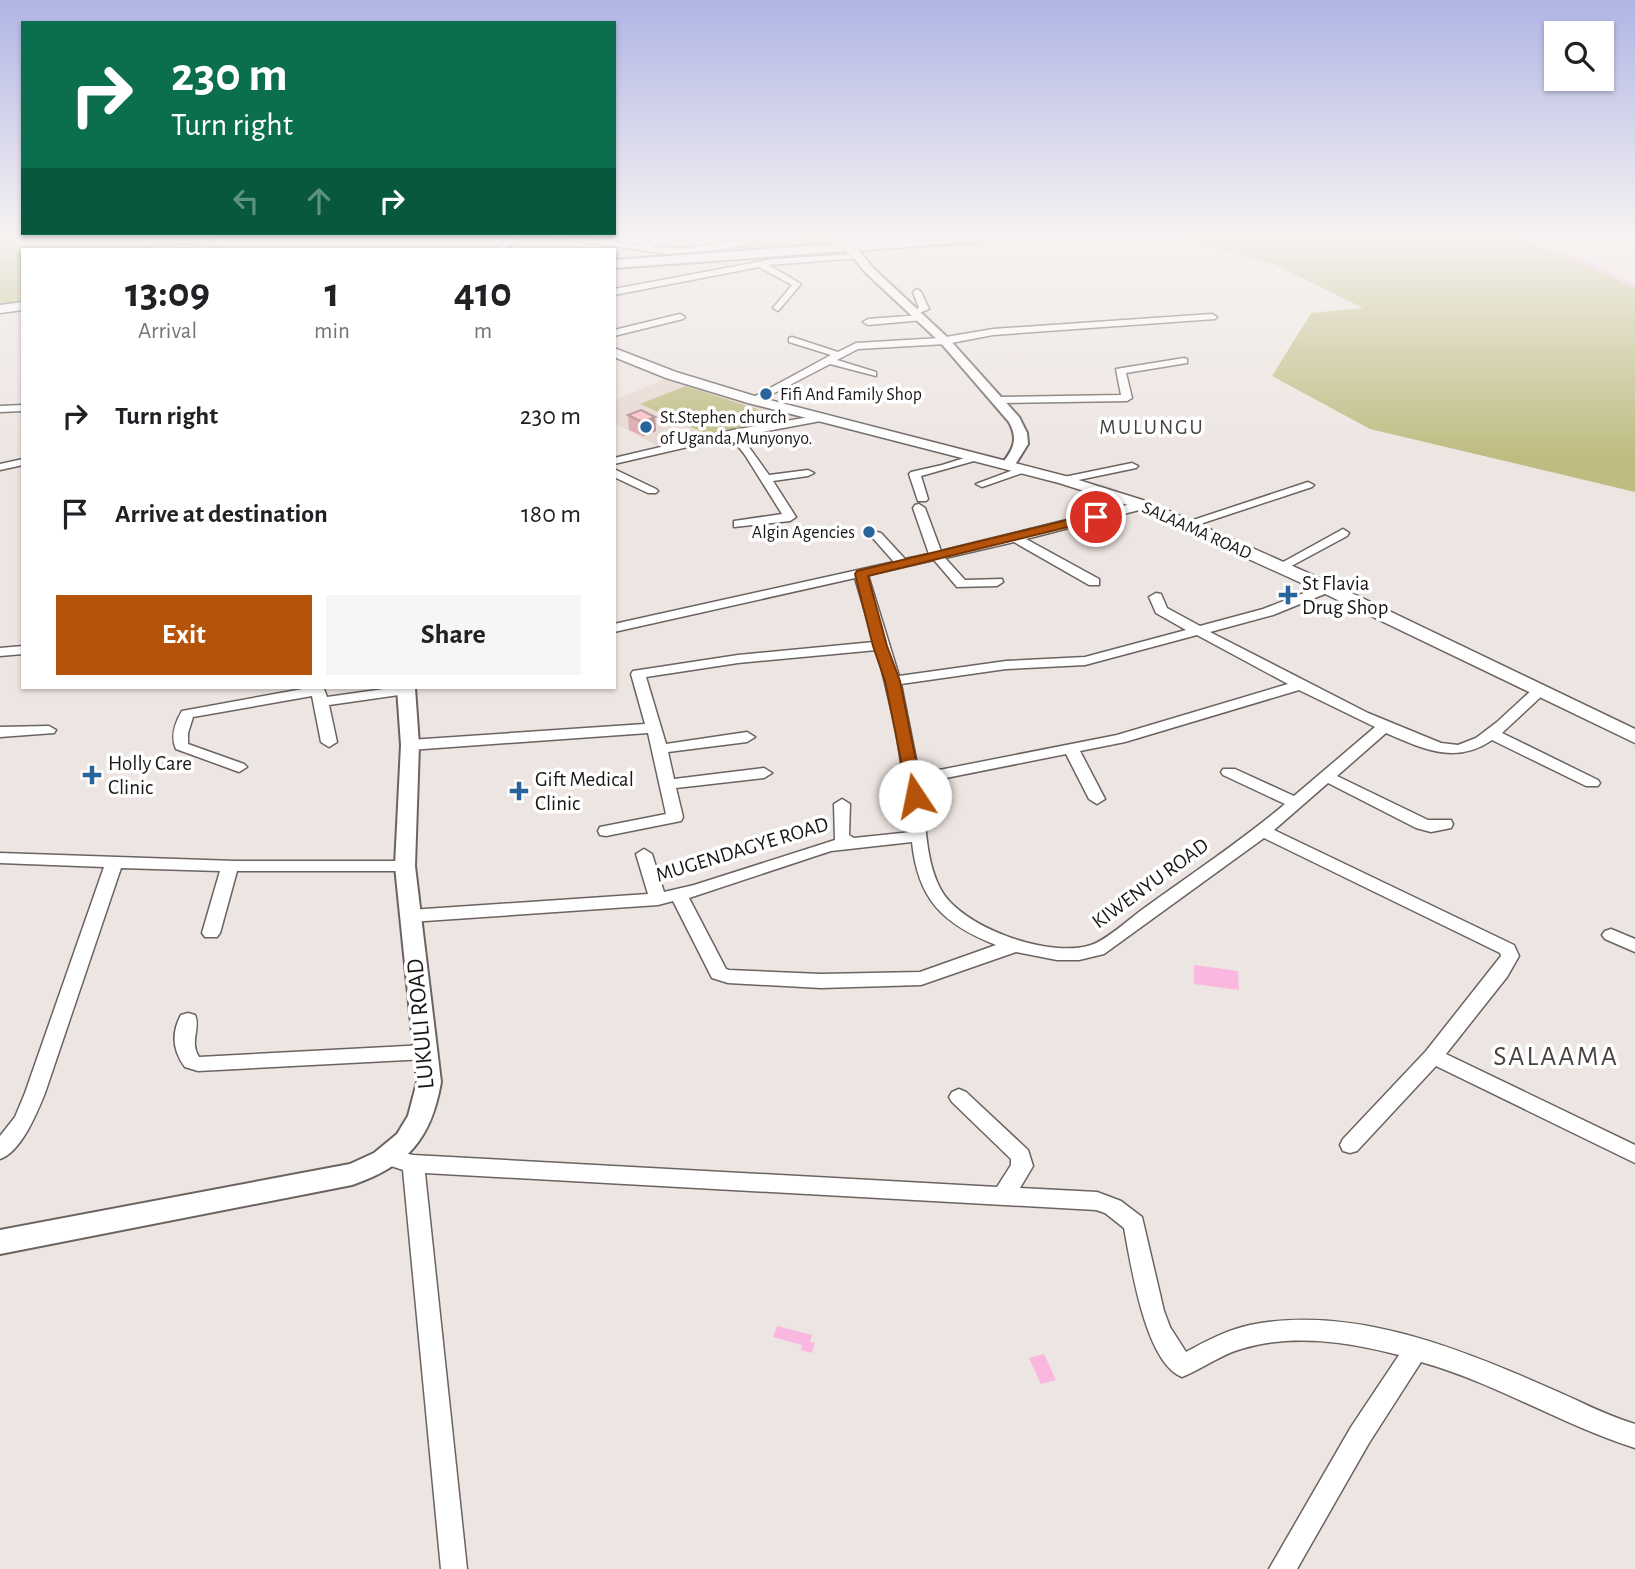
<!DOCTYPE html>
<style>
body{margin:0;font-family:"Alegreya Sans",sans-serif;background:#f6f6f6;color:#202124;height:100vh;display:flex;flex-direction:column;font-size:26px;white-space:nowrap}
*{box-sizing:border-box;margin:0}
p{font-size:23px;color:#757577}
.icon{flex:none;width:38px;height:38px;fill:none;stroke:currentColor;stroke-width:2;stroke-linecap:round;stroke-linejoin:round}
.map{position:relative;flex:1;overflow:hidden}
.details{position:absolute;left:21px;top:248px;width:595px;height:441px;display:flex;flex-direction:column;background:#fff;border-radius:0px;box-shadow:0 2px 5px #0004}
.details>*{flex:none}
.guide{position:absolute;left:21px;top:21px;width:595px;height:214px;border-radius:0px;box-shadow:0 2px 5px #0004;background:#0b6e4f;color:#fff;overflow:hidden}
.tools{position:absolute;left:1544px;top:21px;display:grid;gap:14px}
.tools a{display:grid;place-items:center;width:70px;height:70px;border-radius:0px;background:#fff;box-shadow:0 2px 5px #0004;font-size:35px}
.pin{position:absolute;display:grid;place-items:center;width:60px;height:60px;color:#fff;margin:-30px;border:4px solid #fff;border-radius:50%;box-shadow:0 2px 7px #0007}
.me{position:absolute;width:77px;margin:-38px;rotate:349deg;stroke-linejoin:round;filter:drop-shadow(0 0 5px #0008)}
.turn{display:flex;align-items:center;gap:24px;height:147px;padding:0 35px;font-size:32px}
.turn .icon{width:91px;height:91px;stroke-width:2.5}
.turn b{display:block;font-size:49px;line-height:60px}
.lanes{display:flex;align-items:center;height:66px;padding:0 35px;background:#0003;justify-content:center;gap:35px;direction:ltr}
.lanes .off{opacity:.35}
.eta{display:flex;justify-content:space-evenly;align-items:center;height:119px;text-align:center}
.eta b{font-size:42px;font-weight:600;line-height:49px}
.cta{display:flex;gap:14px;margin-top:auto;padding:14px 35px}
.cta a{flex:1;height:80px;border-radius:0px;background:#b45309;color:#fff;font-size:28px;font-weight:600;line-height:80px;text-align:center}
.cta a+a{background:#f6f6f6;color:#202124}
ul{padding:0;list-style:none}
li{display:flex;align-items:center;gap:21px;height:98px;padding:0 35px}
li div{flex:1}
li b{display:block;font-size:26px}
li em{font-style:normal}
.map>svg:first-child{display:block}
.built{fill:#e7d7d0}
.green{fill:#bebc81}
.water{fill:#fab7df}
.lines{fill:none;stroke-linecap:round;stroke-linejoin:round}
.stream{stroke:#fab7df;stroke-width:2.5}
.minor-casing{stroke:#6a6360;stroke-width:3}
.tertiary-casing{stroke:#6a6360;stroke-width:4}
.secondary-casing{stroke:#6a6360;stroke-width:3}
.trunk-casing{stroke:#6a6360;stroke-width:4}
.minor{fill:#fff;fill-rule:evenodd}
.tertiary{fill:#fff;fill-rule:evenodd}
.secondary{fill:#fff;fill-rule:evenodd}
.trunk{fill:#fff;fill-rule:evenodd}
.tertiary-bridge-casing{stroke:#6a6360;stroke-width:13;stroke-linecap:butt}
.tertiary-bridge{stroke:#fff;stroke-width:11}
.wall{fill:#daa5a9}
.shaded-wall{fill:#b1868a}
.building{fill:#fdc0c5;stroke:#b1868a;stroke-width:2}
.route{fill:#b45309;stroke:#753606;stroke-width:2}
.poi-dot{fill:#28639b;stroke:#fff;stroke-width:2.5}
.labels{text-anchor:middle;stroke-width:7;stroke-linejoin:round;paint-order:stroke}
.far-poi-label{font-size:18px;fill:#1a1716;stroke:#fff;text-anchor:start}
.far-street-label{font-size:18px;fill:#1a1716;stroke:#fff}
.far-quarter-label{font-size:21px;letter-spacing:2px;fill:#494340;stroke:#fff}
.poi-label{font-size:21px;fill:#1a1716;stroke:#fff;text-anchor:start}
.street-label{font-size:21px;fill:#1a1716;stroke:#fff}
.near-street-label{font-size:24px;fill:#1a1716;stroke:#fff}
.near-neighbourhood-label{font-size:28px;letter-spacing:2px;fill:#494340;stroke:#fff}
</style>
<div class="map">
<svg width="1635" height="1569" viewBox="0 0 1635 1569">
<rect width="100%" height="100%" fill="#ede5e1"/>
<path class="built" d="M669 377 803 419 657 446 614 423V401Z"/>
<path class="green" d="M0 237H220L218 246 227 245V250H23V305L0 307Z
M835 237V242L676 254 656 252Z
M1174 237H1515L1566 256 1635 288V492L1370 429 1272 376 1311 313 1363 308 1276 265Z
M686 386 787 419 707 434 640 404Z"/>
<path class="water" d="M1515 237 1582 259 1635 284V288L1566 256Z
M1194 965 1238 971 1239 990 1194 984Z
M777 1326 812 1335 810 1342 815 1343 812 1353 801 1350 802 1345 773 1337Z
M1044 1354 1056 1380 1041 1384 1029 1358Z"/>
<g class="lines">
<path class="stream" d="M679 254 915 237"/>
<g class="minor-casing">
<path id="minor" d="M547 237H571L644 246V243L666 237H679L648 247 686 248 763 237H779L725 249 668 254Z
M857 254 861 256 860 258 769 265 801 284 778 311 773 308 792 285 759 267 614 295V289L773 259Z
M917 289 921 292 929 309 914 315 909 312 919 308 913 292Z
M680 314 685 317 683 319 614 336V330Z
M1212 314 1217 317 1215 319 993 335 946 344 858 349 837 360 876 372V376L830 364 757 402 748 400 831 355 789 342V338L792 337 838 352 856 343 940 338 993 329Z
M920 315 925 318 923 320 868 325 863 322 868 319Z
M1184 358 1187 359V363L1126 373 1132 398 1127 401 999 403 994 400 999 397 1121 395 1116 369Z
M23 405V411L0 412V406Z
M822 415 826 416V420L741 436 769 475 808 470 814 473 808 476 773 481 796 517 790 521 734 527V521L782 514 745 455 731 437 614 464V458L733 430Z
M977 454 983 457 981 459 921 476 928 499 926 501H918L909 474 911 472 942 465Z
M23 459V465L0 470V464Z
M1132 463 1138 466 1136 468 1064 483 1058 480 1064 477Z
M1024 466 1030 469 1028 471 982 487 976 484Z
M614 469 656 489 658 491 656 493H648L614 477Z
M1308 482 1314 485 1312 487 1191 527 1187 528 1181 524Z
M1143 501 1149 505 1147 508 1026 539 1099 579V585H1089L1014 542 945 558 965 580 1002 579 1003 582 997 586 957 587 934 560 868 575 899 676 1006 661 1085 657 1186 630 1156 613 1149 597 1156 593 1161 594 1167 608 1200 626 1263 609 1327 584 1333 588 1332 591 1273 615 1210 632 1368 713 1441 743 1458 745 1476 738 1497 722 1535 687H1545L1547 690 1545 693 1502 733 1598 780 1600 783 1598 786H1586L1492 740C1456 765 1423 749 1386 733L1337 776 1428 820H1451L1453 824 1451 828 1431 832 1416 828 1328 783 1274 830 1514 945 1519 956 1507 977 1446 1054 1635 1145V1163L1436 1066 1357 1151 1350 1153 1343 1151 1340 1145 1343 1139 1426 1051 1501 956 1500 953 1264 838 1104 954 1079 960H1057L1016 952 921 985 821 988 728 983 712 978 673 901 658 905 410 922 404 920 401 916 404 912 410 910 648 894 636 854 644 849 652 854 664 892 694 885 835 840 834 804 842 799 850 804 849 835 854 838 911 832 896 729 877 650 738 663 646 677 666 744 747 732 755 737 747 742 668 752 674 779 764 768 772 773 764 778 676 788 683 817 681 821 606 836 600 835 598 831 600 827 666 814 648 733 410 750 402 745 410 740 645 724 631 674 633 671 738 655 874 642 855 578 614 632V624L894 562 871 536 877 532 881 533 905 559 929 554 913 508 915 505 919 504 925 508 941 551ZM1197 635 1288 684 1117 735 919 774 901 684 1006 669 1085 665ZM1299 690 1375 727 1294 796 1235 769H1223L1221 772 1223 775 1285 804C1240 842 1191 874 1143 909 1129 919 1107 940 1091 945 1050 959 959 927 940 888 924 857 926 816 921 783L1066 754 1089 799 1097 804 1105 799 1080 751 1125 742ZM912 842C918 900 943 924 996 945L920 972 821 974 729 970 726 969 689 898 831 851Z
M1343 529 1349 533 1347 536 1284 570 1280 571 1274 567Z
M23 646V654L0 656V648Z
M308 688 324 689 327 697 391 688H412L413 690 406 694 329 705 337 742 329 747 321 742 312 696 193 717 188 733V744L244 764 247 767 239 772 176 749C170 736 175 723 182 711Z
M49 726 56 730 54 733 0 737V727Z
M0 853 235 861H405L413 866 405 871H237L220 933 217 937H205L202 933 220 871 121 868 45 1093C37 1113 21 1152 0 1159V1136L15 1117 25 1093 104 867 0 863Z
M1611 929 1635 939V952L1605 939 1602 935 1605 931Z
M188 1013 195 1015C201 1028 189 1042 199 1057L426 1045 433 1047 436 1052 433 1057 426 1059 198 1071 185 1067C173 1051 171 1033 181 1015Z
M959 1089 966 1092 1028 1150 1033 1166 1020 1188 1097 1192 1121 1201 1142 1217 1164 1311 1170 1327 1186 1352C1206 1341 1227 1330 1250 1325 1350 1305 1456 1347 1547 1387 1576 1399 1604 1415 1635 1424V1448C1562 1425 1496 1383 1421 1362L1369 1443 1297 1569H1269L1351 1427 1399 1355C1349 1342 1292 1333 1241 1349 1220 1355 1202 1369 1182 1377 1145 1363 1131 1264 1124 1228L1105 1213 1096 1210 425 1173 467 1569H441L403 1170 385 1164 381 1158 385 1152 392 1150 413 1155 997 1187 1011 1165V1159L952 1102 949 1097 952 1092Z"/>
</g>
<g class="tertiary-casing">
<path id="tertiary" d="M508 237H519L506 250H495Z
M851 251H859L873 268 948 338 1019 417 1027 433 1028 444 1013 468 1008 469 1001 465C1013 450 1019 440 1009 422L940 342 865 272 850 253Z
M397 688H415L419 745 415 866 441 1082C431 1140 407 1166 352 1185L0 1254V1230L350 1164 374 1153 397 1134 408 1116 417 1082 395 866 401 745Z"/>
</g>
<g class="secondary-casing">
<path id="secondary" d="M23 302V310L0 313V305Z
M614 348 676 372 758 397 1069 477 1149 502 1333 584 1635 729V743L1321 592 1137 508 1059 483 748 403 666 378 614 357Z"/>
</g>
<g class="trunk-casing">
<path id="trunk" d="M932 237H994L987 241 614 268V260Z"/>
</g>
<use href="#minor" class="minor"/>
<use href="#tertiary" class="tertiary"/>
<use href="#secondary" class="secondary"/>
<use href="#trunk" class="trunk"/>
<g class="tertiary-bridge-casing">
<path id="tertiary-bridge" d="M843 239 855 253"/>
</g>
<use href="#tertiary-bridge" class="tertiary-bridge"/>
</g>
<path class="wall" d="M628 415 655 417 656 431 643 436 629 430Z"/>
<path class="shaded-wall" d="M655 417 656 431 643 436 642 422Z"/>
<path class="building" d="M217 242 215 250H144L145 246Z
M641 410 655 417 642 422 628 415Z"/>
<linearGradient id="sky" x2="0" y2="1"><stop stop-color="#afb5e4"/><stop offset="0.52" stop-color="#f7f3f2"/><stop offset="1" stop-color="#f7f3f2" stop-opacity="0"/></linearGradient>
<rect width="1635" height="457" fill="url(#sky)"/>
<path class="route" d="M1096 513 1101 514V519L868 576 887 646 900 681 923 796 915 801 909 800 885 681 873 646 855 574 857 571Z"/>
<g class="poi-dot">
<circle cx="766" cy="394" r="7"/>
<circle cx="646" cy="427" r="7"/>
<circle cx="869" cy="532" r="7"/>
<path d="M1284.5 584.5h7v7h7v7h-7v7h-7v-7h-7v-7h7z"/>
<path d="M88.5 764.5h7v7h7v7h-7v7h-7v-7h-7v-7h7z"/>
<path d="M515.5 780.5h7v7h7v7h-7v7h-7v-7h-7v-7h7z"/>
</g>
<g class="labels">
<g class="far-poi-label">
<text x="780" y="400">Fifi And Family Shop</text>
<text x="660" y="423">St.Stephen church<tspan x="660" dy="21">of Uganda,Munyonyo.</tspan></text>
<text x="855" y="538" text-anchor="end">Algin Agencies</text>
</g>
<g class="far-street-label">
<text transform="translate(1197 530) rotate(24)" y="6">SALAAMA ROAD</text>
</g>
<g class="far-quarter-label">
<text x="1152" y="434">MULUNGU</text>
</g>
<g class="poi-label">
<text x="1302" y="590">St Flavia<tspan x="1302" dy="24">Drug Shop</tspan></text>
<text x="108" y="770">Holly Care<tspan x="108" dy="24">Clinic</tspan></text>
<text x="535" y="786">Gift Medical<tspan x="535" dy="24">Clinic</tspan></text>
</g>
<g class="street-label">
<text transform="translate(742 849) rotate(-17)" y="7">MUGENDAGYE ROAD</text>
<text transform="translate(1150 883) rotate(-36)" y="7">KIWENYU ROAD</text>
</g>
<g class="near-street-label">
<text transform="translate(420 1024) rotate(-95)" y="8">LUKULI ROAD</text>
</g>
<g class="near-neighbourhood-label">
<text x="1556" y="1065">SALAAMA</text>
</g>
</g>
</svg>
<div class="tools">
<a><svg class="icon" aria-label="search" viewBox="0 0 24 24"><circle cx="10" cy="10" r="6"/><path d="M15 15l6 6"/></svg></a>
</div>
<div class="pin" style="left:1096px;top:517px;background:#d93025"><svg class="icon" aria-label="arrive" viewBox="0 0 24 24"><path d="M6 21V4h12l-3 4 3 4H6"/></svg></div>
<svg class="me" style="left:915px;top:796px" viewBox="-20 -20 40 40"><circle r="19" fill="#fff"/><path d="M0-13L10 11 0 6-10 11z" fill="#b45309"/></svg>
<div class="guide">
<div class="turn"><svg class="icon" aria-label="right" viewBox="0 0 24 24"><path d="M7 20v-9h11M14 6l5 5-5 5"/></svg><div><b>230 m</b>Turn right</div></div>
<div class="lanes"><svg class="icon off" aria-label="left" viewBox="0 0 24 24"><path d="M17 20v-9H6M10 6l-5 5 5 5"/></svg><svg class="icon off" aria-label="ahead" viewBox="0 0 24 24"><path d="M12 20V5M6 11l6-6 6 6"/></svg><svg class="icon" aria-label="right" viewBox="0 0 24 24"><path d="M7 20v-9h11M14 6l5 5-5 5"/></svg></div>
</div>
<section class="details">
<div class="eta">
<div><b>13:09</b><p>Arrival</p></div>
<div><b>1</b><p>min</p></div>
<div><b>410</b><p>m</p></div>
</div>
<ul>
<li><svg class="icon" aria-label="right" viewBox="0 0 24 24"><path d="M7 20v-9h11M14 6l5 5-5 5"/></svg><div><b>Turn right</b></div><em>230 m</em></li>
<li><svg class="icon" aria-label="arrive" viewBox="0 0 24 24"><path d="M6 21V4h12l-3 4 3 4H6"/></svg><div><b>Arrive at destination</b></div><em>180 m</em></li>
</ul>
<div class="cta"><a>Exit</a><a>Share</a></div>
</section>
</div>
